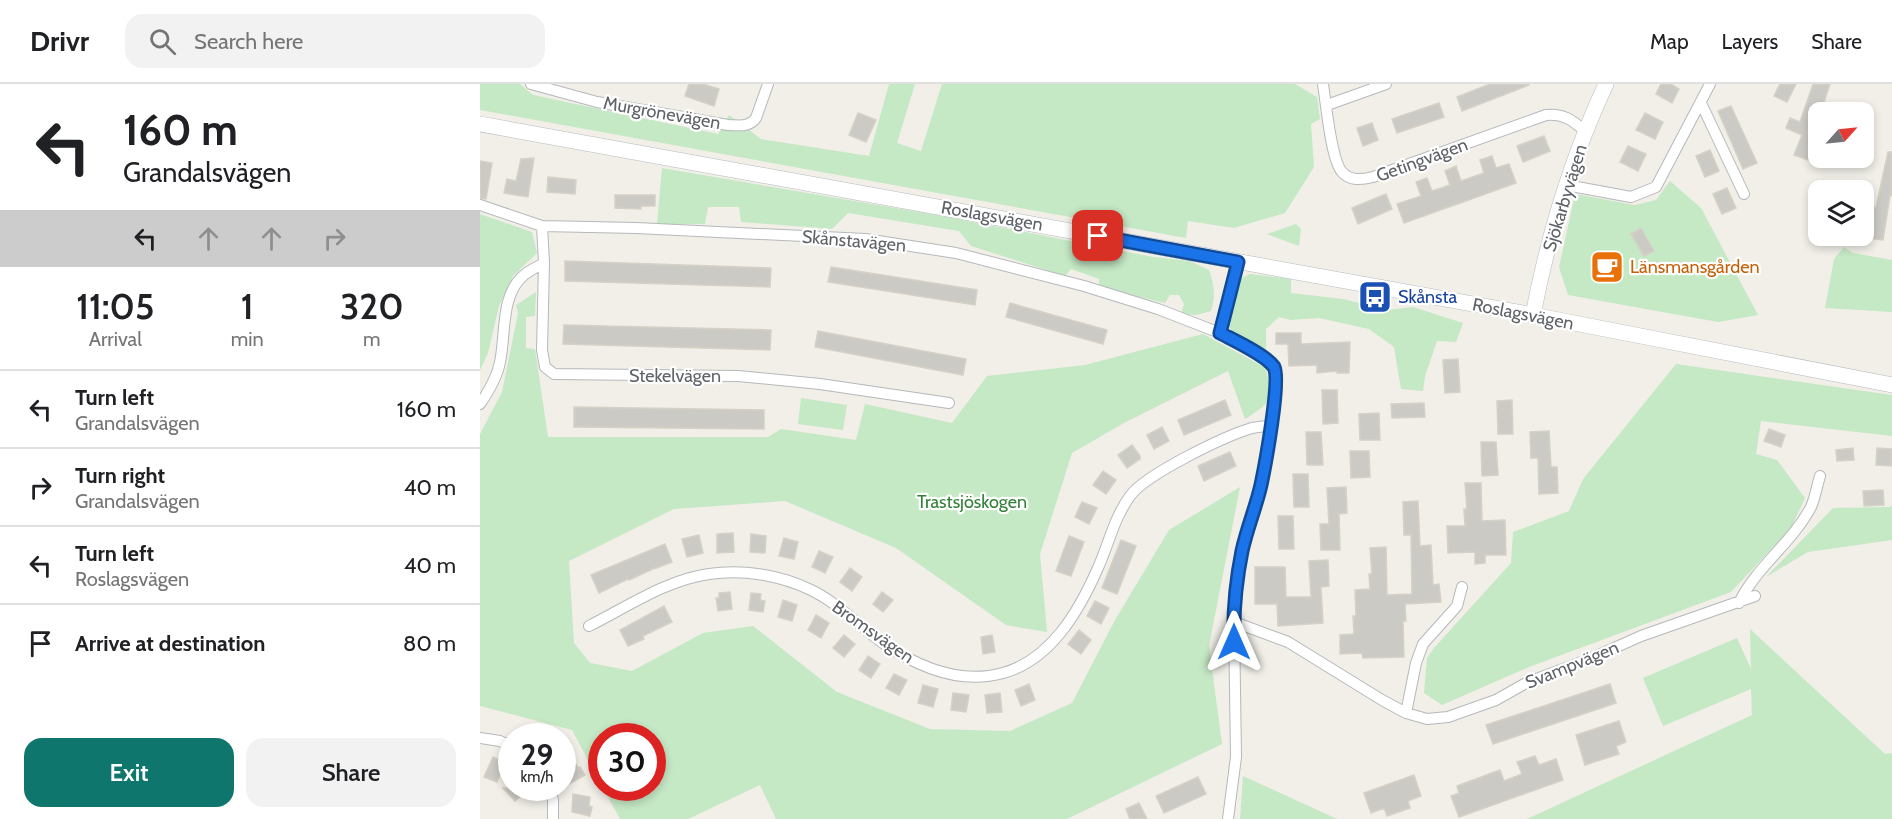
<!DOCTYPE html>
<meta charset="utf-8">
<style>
body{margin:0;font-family:Cabin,sans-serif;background:#f2f2f2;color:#202124;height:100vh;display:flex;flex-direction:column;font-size:22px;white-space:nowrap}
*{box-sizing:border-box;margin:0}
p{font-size:20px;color:#757577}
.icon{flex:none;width:33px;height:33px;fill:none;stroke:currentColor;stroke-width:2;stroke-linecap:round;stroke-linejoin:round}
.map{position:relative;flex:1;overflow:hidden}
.drawer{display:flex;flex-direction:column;background:#fff;width:480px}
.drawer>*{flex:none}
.banner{background:#fff;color:#202124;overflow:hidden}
.needle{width:39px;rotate:63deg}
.fabs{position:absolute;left:1328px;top:18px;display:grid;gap:12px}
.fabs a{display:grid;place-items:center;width:66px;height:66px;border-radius:12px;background:#fff;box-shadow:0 3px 9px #0003;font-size:30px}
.speed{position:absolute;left:18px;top:639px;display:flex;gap:12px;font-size:30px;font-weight:700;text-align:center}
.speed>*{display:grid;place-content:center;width:78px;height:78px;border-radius:50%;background:#fff;box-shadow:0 3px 9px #0003;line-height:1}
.speed small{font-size:15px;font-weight:400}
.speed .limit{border:9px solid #d22;background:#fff;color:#111}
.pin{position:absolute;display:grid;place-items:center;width:51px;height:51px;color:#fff;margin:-26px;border-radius:12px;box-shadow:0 3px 9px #0006}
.me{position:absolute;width:66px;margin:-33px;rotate:0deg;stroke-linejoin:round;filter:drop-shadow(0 0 4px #0008)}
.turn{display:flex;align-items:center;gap:21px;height:126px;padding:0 24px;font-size:27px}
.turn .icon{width:78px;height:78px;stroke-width:2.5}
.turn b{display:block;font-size:42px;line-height:51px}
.lanes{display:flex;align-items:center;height:57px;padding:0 24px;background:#0003;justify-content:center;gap:30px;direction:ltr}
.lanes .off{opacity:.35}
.eta{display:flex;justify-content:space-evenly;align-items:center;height:102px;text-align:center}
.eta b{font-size:36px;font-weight:600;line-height:42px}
.button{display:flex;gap:12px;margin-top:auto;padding:12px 24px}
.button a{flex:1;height:69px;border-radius:18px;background:#0f766e;color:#fff;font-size:24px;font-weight:600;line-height:69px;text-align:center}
.button a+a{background:#f2f2f2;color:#202124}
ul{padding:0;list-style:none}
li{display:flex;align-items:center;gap:18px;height:78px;padding:0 24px;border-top:2px solid #e0e0e0}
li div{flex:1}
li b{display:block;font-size:22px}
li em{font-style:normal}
header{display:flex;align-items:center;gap:36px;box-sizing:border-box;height:84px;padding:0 30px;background:#fff;border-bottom:2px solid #e0e0e0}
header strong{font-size:28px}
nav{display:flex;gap:33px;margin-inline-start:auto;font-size:21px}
.search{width:420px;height:54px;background:#f2f2f2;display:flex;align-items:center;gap:15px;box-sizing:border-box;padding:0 21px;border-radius:18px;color:#757577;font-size:22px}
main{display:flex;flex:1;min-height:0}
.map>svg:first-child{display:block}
.green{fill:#c5e8c5}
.building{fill:#cccac5;stroke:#d6d1c6;stroke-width:1.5}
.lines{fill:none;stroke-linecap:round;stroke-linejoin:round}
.street-casing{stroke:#b5b8bc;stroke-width:12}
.secondary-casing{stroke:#b6babf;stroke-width:16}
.street{stroke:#fff;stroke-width:10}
.secondary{stroke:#fff;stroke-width:15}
.route-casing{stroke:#114b97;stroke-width:15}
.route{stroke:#1a73e8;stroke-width:10}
.labels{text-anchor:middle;stroke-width:4.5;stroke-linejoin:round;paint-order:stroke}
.street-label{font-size:18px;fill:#5f6368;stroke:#fff}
.food-label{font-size:18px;fill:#c56008;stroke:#fff;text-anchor:start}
.transit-label{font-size:18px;fill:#164399;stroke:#fff;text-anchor:start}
.park-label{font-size:18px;fill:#348238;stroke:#fff}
</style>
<header>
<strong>Drivr</strong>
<div class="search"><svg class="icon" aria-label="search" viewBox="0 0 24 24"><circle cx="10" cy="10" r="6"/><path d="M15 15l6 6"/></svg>Search here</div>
<nav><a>Map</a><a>Layers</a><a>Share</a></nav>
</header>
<main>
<section class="drawer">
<div class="banner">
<div class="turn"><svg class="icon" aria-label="left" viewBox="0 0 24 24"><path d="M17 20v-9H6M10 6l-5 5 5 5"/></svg><div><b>160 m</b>Grandalsvägen</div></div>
<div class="lanes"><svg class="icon" aria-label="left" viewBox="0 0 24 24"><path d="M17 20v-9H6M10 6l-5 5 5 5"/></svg><svg class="icon off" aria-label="ahead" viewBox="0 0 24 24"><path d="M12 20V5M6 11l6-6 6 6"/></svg><svg class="icon off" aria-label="ahead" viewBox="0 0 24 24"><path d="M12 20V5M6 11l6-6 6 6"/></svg><svg class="icon off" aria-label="right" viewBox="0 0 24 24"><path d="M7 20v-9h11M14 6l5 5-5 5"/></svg></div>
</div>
<div class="eta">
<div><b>11:05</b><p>Arrival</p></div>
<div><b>1</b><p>min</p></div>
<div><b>320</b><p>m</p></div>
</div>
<ul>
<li><svg class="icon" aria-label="left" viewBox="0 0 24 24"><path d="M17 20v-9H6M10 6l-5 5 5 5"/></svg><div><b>Turn left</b><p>Grandalsvägen</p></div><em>160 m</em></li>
<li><svg class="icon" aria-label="right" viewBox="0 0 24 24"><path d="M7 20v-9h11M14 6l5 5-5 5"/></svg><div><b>Turn right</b><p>Grandalsvägen</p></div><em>40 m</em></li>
<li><svg class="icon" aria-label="left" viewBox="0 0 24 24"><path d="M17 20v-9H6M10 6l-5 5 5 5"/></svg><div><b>Turn left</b><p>Roslagsvägen</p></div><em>40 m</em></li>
<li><svg class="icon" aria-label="arrive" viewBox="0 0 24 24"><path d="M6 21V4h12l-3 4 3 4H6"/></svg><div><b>Arrive at destination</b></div><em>80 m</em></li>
</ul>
<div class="button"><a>Exit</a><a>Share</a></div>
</section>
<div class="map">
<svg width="1412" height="735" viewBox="0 0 1412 735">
<rect width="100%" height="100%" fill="#f1efe8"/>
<path class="green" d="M0 0H40L53 11 238 50 249 31 281 55 389 72 409 0H435L417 59 441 67 462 0H815L837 13 840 35 831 40 834 83 805 129 754 144 708 137 706 154 0 26Z
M182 84 468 133 673 173 710 177 729 186C734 200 736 212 731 227L716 231 701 230 704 220 699 211H690L685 219 619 203V195L591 185 585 192 491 162 479 147 368 129 352 145 261 138 259 123H228L225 140H177Z
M1190 97 1221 124 1278 231 1238 238 1088 211 1079 183 1095 110 1155 121 1176 116Z
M0 130 52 148 57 169 33 192 19 222 8 269 0 286Z
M816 140 821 145 819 162 787 150Z
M1364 163 1373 169 1412 176V228L1345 224 1354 175Z
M770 190 811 195V209L863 215 908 226 933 223 983 239 976 258 957 257 945 292 943 307 921 305 914 263 889 245 839 234 811 236 799 233 786 245V265C776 260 763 257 754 250 742 240 756 208 760 195Z
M56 208 55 232 46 233V264L55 265 68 353H288L301 345 376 356 385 320 472 339 507 292 605 281 723 250 786 284C792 317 793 317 765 335L748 287 644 339 592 369 560 470 567 548 526 541 416 464 305 417 194 425 89 477 94 559 110 579 152 587 223 549 273 542 357 608 450 645 530 647 592 619 635 536 689 446 760 403 729 562 742 660 587 735H296L280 701 208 735H140L123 704H172V652H122L121 701 92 646 0 622V350L22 308 38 229 36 221Z
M1196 280 1412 311V352L1281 337 1276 370 1297 376 1325 414 1311 444 1251 508 1049 583 962 621 944 609 947 574 954 564 1031 479 1033 448 1089 427 1103 395Z
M321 314 367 321 363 346 318 340Z
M1412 421V456L1328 468 1286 493 1353 424 1410 423Z
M1270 545 1405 670 1412 669V735H1047L1272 631 1271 605 1183 642 1163 594 1257 554 1271 585Z
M763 692 857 735H760Z"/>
<path class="building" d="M209 0H223L239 5 234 22 205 12Z
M1010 0H1049V1L982 27 977 13Z
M1181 0H1191L1199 5 1192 19 1176 10Z
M1300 0H1316L1307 18 1294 12Z
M1333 0H1350L1344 18 1371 27 1332 28 1338 30V49L1328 76 1314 71 1322 51 1306 44 1310 34 1320 38Z
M959 19 964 33 917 49 912 35Z
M1251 22 1277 79 1263 85 1238 27Z
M378 29 396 36 386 58 369 51Z
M1165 29 1183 38 1175 55 1156 46Z
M892 39 898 56 883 62 877 44Z
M1064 52 1070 67 1043 78 1037 62Z
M1148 62 1166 70 1158 87 1140 78Z
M1230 66 1239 87 1225 93 1216 72Z
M1408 68H1412V112L1410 111 1403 156 1387 154 1393 123H1396Z
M1012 72 1016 84 1029 80 1036 99 924 139 917 120 941 112 936 98 947 94 952 107 970 101 965 87 976 82 981 97 1004 89 1000 76Z
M54 74 48 113 24 109 27 95 36 97 41 75Z
M0 77 12 79 6 115 0 114Z
M68 93 96 96 95 110 67 108Z
M1247 104 1256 124 1242 130 1233 110Z
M906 110 912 125 878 140 872 124Z
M135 111H175V122H161V125L135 124Z
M1161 144 1174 167 1164 172 1151 150Z
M85 177 291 184 290 203 85 197Z
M351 183 497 206 495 221 348 198Z
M530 219 627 246 623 260 526 233Z
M84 241 291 246 290 266 83 260Z
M338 247 486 275 483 291 335 263Z
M796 249H821V260L870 258 869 289H857V287L837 289V281L809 282 808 260H796Z
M978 275 980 308 965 309 963 276Z
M842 306H857L858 339 843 340Z
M745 316 751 331 704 351 698 336Z
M1032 316 1033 350H1018L1017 317Z
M944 319 945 333 912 334 911 320Z
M94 323 284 326V345L94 343Z
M899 329 900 356H880L879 330Z
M682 343 689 357 674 365 667 351Z
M1289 345 1305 351 1301 363 1284 357Z
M1069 347 1071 383H1077L1078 409 1059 410 1058 374H1051L1050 348Z
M826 348H841L843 381H827Z
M1001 358H1016L1018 391 1002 392Z
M652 361 660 372V375L647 384 638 371Z
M1373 364 1374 376 1357 377 1356 366Z
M1397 364 1412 365V382L1396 381Z
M870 367H889L890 393 871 394Z
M750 368 756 382 724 397 718 382Z
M623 387 636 396 626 410 613 401Z
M813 390H828L829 423H814Z
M985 399H1001L1002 437 1025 436 1026 471H1005V479L995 480V468L968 469 967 442H985L984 425H987Z
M866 403 867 429 859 430 860 466H841L840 440H849L847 404Z
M1403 406 1404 421 1384 422 1383 407Z
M938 417 940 462 951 461 953 501 959 500 961 518 925 520 926 537H923L924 573 883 574 882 569 860 570V551L874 550 873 532H876L875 506 890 505 889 490H892L890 464 906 463 907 511 932 510 931 451H924L923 418Z
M602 418 617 424 609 440 595 433Z
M798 432H813L814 465H799Z
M253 449 254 468 237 469V450Z
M271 450 286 452 285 469 270 468Z
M219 451 223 469 207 473 202 455Z
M589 452 604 458 591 492 576 487Z
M304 454 318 458 314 475 299 472Z
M641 456 656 462 637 510 622 504Z
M185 460 192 478 177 484V483L149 496 148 495 119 509 111 491Z
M339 467 353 473 345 489 332 483Z
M848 476 849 502 841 503 843 539 798 542 797 520H775V483H805L806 513H831L829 477Z
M370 484 382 493 372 507 360 498Z
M250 508 252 525 238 527 236 514H239V509Z
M402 508 413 516 403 528 393 520Z
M271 509 281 510 280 516 285 517 283 528 269 526Z
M303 516 317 521 312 537 298 533Z
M615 517 629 524 621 540 607 532Z
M184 522 192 538 163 552 164 555 148 562 140 546Z
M336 531 349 539 341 554 328 546Z
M599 546 611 556 601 570 588 560Z
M364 551 375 560 364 573 353 564Z
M512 551 515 568 503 570 501 553Z
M388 572 400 580 391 594 379 586Z
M414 590 427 596 419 611 406 604Z
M549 600 555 616 541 622 535 606Z
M1130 600 1136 619 1013 660 1006 641Z
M443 601 458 605 453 623 438 619Z
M473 609 489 611 486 628 471 626Z
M520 609 522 628 507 629 505 611Z
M1139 637 1146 658 1136 662 1139 670 1105 681 1096 651Z
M1055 672 1059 681 1076 675 1083 696 979 733 971 712 979 709 977 702 1020 686 1024 697 1042 690 1037 678Z
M13 673 25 679 17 698 4 693Z
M94 677 98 684 100 683 105 691 89 700 85 693 82 695V683Z
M934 691 941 712 928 717 930 724 907 732 904 724 891 729 884 709Z
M718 693 726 710 684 729 676 712Z
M23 704H50L35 717Z
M93 710 110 713 109 722 112 723 110 732 92 728Z
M659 719 667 735H650L646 725Z"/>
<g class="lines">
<g class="street-casing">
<path id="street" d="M51 0 117 18 248 41C258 41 269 44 276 34L288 0
M843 0C846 19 851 76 862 88 870 97 881 96 893 93L1066 31C1083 29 1092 36 1105 47
M1221 19 1264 110
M847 21 906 0
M1086 101 1151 113 1176 103 1230 0
M0 121 62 142 156 144 385 155 476 169 604 202 678 225 740 249
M62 142 64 179 62 266 65 283 74 290 258 292 340 300 469 319
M0 320C9 307 17 294 20 278 26 251 20 211 44 191 50 186 57 183 64 179
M1259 519C1276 483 1312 459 1331 423 1335 414 1337 402 1340 392
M754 538 808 558 902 616 926 629 947 635 968 633 1016 616 1046 599 1112 574 1161 552 1275 512
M109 542C147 523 186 496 229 490 263 485 300 491 331 506 358 519 379 542 403 559 438 583 480 601 523 589 570 576 598 529 617 486 629 460 633 436 650 412 666 390 745 352 772 344 778 343 784 342 790 342
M926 629 936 579 943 560 977 522 982 503
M0 654 20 657 32 663
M71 704 73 717V735
M748 735 756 673 754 538 755 506 762 465 781 402 796 314 797 293 794 283 786 275 740 249 758 178"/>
</g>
<g class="secondary-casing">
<path id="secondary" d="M0 40 1053 231 1412 301
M1053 231C1068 152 1092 73 1126 0"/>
</g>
<use href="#street" class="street"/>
<use href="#secondary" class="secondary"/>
</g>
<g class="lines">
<g class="route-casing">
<path id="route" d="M618 152 758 178 740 249C753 256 786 271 794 283 801 296 785 382 781 401 776 423 767 444 762 467 756 497 753 527 754 558"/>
</g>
<use href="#route" class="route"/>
</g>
<defs>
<g id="cafe-square" transform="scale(1.725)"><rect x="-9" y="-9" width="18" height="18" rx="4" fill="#e8710a" stroke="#fff"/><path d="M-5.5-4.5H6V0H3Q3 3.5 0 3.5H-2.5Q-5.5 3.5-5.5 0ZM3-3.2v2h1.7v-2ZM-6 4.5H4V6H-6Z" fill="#fff"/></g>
<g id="bus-square" transform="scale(1.725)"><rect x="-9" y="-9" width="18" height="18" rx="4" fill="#1a4fb4" stroke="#fff"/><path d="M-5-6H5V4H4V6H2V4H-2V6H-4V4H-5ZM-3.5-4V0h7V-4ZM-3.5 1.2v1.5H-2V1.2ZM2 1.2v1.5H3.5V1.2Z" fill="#fff"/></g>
</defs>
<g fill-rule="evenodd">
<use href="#cafe-square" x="1127" y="183"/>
<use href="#bus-square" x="895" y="213"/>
</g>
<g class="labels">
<g class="street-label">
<text transform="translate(182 29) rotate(10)" y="6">Murgrönevägen</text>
<text transform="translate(942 76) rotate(-20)" y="6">Getingvägen</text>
<text transform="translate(1085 114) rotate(-73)" y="6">Sjökarbyvägen</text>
<text transform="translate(512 132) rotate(10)" y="6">Roslagsvägen</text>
<text transform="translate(374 157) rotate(5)" y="6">Skånstavägen</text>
<text transform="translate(1043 230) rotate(11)" y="6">Roslagsvägen</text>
<text x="195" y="298">Stekelvägen</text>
<text transform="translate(393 548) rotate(35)" y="6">Bromsvägen</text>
<text transform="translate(1092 581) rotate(-22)" y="6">Svampvägen</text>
</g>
<g class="food-label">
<text x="1150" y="189">Länsmansgården</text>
</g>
<g class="transit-label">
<text x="918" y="219">Skånsta</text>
</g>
<g class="park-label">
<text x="492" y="424">Trastsjöskogen</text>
</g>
</g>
</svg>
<div class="fabs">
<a><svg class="needle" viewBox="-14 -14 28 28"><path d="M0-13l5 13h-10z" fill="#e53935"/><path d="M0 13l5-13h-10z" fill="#757577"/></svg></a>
<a><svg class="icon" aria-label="layers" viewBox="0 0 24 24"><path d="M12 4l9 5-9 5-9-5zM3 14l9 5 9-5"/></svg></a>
</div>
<div class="speed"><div>29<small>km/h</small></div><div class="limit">30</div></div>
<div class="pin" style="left:618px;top:152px;background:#d93025"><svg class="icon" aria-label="arrive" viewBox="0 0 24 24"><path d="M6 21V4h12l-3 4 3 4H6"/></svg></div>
<svg class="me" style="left:754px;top:558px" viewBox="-20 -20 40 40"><path d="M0-17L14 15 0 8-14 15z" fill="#1a73e8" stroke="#fff" stroke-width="4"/></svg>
</div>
</main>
